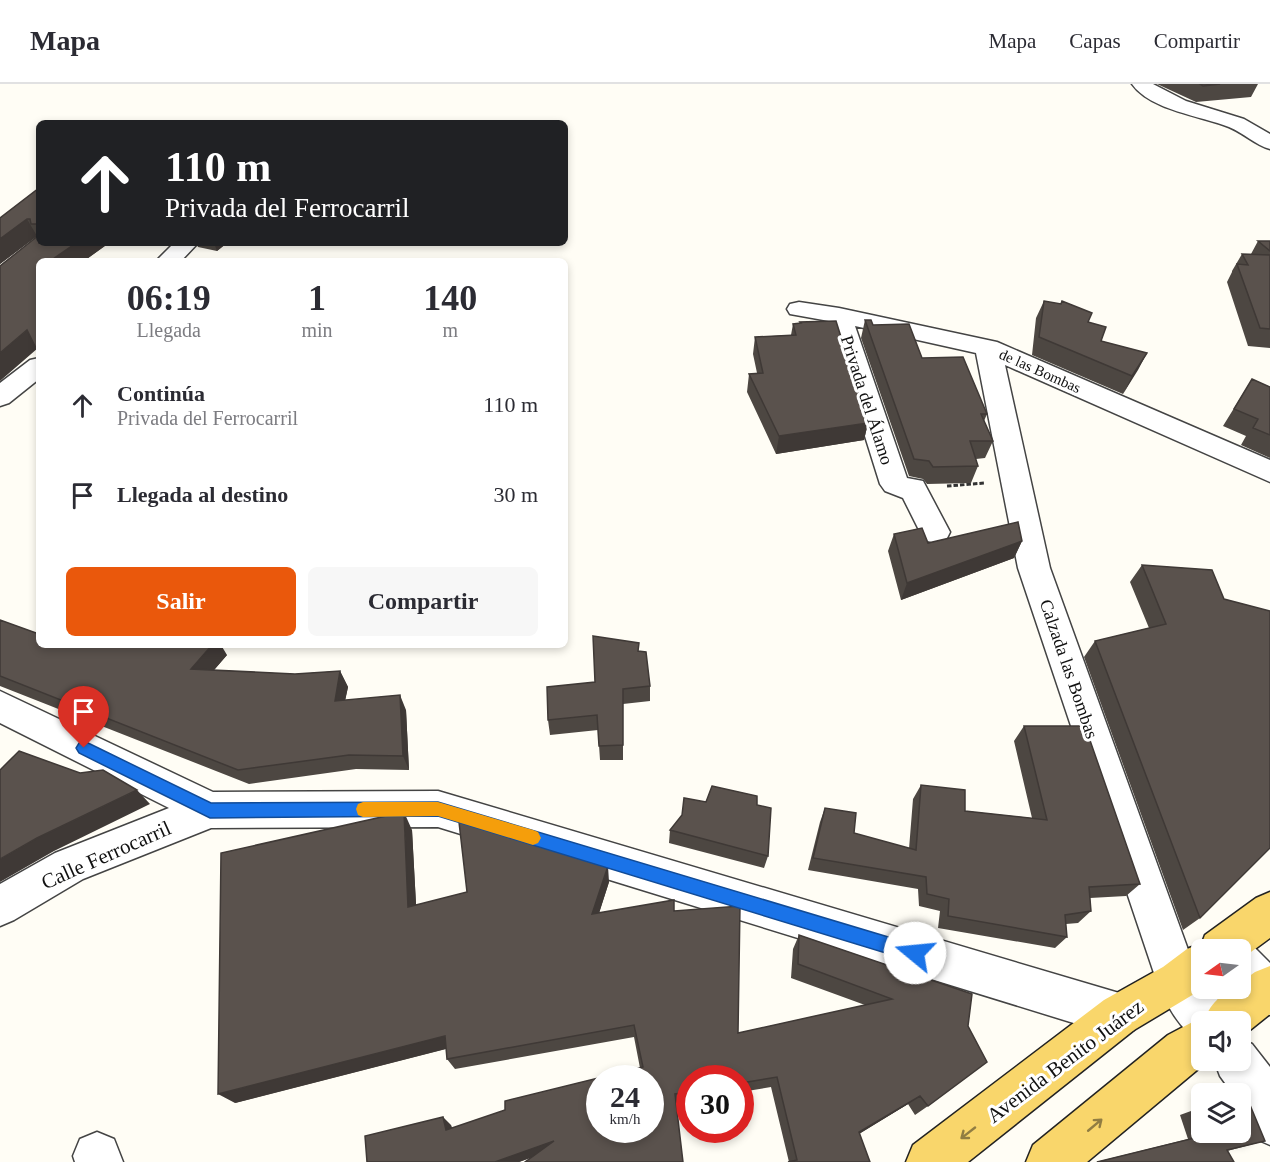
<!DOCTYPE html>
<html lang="es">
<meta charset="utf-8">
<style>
body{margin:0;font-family:Georgia,serif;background:#f7f7f7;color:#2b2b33;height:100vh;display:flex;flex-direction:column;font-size:22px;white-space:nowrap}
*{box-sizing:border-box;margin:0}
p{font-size:20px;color:#7c7c81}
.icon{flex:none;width:33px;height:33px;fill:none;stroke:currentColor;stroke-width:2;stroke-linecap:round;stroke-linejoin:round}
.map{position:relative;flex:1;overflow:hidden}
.sheet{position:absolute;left:36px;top:174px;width:532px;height:390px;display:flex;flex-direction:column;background:#fff;border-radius:9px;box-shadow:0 3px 9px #0003}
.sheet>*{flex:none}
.hud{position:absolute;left:36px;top:36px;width:532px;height:126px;border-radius:9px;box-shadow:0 3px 9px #0003;background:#202124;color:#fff;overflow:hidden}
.needle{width:39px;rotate:256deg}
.tools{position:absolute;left:1191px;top:855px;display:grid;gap:12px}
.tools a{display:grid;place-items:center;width:60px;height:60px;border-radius:9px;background:#fff;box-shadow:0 3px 9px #0003;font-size:30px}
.speed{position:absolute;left:586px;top:981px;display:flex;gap:12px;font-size:30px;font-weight:700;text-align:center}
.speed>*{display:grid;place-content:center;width:78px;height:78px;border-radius:50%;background:#fff;box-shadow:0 3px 9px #0003;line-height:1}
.speed small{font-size:15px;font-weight:400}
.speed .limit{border:9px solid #d22;background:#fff;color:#111}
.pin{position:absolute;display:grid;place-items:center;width:51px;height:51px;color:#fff;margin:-62px -26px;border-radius:50% 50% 50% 0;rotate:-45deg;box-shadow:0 0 6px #0007}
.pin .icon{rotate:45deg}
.me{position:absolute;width:66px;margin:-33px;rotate:287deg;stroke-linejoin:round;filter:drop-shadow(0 0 4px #0008)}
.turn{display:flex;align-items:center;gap:21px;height:126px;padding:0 30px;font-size:27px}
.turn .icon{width:78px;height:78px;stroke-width:2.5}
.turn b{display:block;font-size:42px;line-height:51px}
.eta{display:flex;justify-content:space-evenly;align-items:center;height:102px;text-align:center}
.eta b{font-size:36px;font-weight:800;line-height:42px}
.primary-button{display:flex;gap:12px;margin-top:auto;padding:12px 30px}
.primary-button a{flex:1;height:69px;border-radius:9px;background:#ea580c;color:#fff;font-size:24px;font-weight:800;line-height:69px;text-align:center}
.primary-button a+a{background:#f7f7f7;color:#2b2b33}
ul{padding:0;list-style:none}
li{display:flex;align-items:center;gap:18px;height:90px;padding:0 30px}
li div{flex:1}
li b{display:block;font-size:22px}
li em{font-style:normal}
header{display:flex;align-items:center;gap:36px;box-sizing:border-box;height:84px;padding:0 30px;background:#fff;border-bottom:2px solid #e1e1e2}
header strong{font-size:28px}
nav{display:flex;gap:33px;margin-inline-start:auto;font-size:21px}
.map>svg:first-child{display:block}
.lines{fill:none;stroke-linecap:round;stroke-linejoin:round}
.street-casing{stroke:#444;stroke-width:3}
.primary-casing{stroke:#222;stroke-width:3}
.path{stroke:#333;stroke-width:3;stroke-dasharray:4.5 2;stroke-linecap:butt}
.street{fill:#fff;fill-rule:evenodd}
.primary{fill:#f9d66b;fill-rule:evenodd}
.wall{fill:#4d4742}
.shaded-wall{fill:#3f3936}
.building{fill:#5a524d;stroke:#3f3936;stroke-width:1.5;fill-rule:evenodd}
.oneway{stroke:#917d42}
.route{fill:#1a73e8;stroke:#114b97;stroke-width:1.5}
.slow{fill:#f59e0b}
.labels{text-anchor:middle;stroke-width:6;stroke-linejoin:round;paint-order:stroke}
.far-street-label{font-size:15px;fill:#111;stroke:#fff}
.street-label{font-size:18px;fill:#111;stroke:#fff}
.near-street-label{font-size:21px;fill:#111;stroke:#fff}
</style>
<header>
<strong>Mapa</strong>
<nav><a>Mapa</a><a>Capas</a><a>Compartir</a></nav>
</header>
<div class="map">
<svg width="1270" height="1078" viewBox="0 0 1270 1078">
<rect width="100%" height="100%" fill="#fffdf5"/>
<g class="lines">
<g class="street-casing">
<path id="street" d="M1132 0H1153L1186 17 1244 35 1270 50V65C1255 61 1244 49 1229 43 1201 32 1150 26 1132 0Z
M174 159H198L181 177H156Z
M799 218 839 224 997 258 1270 376V398L1005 281 1050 484 1195 885 1202 894V904H1209L1223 922 1229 938H1202V958C1181 949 1165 918 1157 898L1018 484 976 269 855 242 907 394 923 397 950 448 946 456 935 459 924 456 903 414 885 407 880 400 829 237 790 230 787 225 790 220Z
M39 274V295L9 319 0 322V299L30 276Z
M0 607 213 708 438 707 1119 909 1134 916 1141 931 1134 946 1119 953 438 743 211 744 83 795 14 836 0 842V800L55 769 169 724 0 639Z
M1240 858 1255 864 1270 879V931L1255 924 1235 904H1240V866H1224Z
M1240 955 1252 960 1270 983V1061L1254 1054 1240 1019V1010H1233L1220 992 1214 976H1240Z
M97 1048 114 1055 123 1078H75L73 1072 80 1055Z"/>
</g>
<g class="primary-casing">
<path id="primary" d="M1270 808V854L1240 876V866H1202V904H1204L1134 946 968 1078H906L913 1061 1104 916 1163 883 1187 865 1202 859 1205 851 1256 814Z
M1270 882V930L1240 954V938H1202V976H1209L1087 1078H1026L1033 1061 1168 951 1202 933 1205 934C1210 921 1225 904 1240 904V899L1255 888Z"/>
</g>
<path class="path" d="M947 402 985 399"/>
<use href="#street" class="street"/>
<use href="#primary" class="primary"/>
</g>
<path class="wall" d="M1157 0H1258L1251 13 1196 18Z
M39 104V159H109L84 177H39L37 265 38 152H37L0 180V134Z
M1258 157H1270V264L1248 262 1227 198 1232 188V187L1242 170H1251Z
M196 159H227L217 167 198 163Z
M1044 217 1088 238 1101 257 1147 269 1123 310 1032 271 1036 234Z
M865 236 922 274 987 330 984 337 993 357 985 374 976 375 978 382 971 399 927 400 923 395 909 392 861 254Z
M800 238 868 339 864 356 776 370 747 308 749 290 757 289 753 270 755 253 791 251 793 240 800 239Z
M1252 295 1270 303V374L1241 361 1246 352 1223 342Z
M894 450 928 459 1022 457 1014 474 901 516 888 467Z
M1142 481 1212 486 1200 834 1183 846 1084 573 1095 557 1149 544 1130 498Z
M0 536 39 550 227 571 214 586 295 590 340 587 348 603 345 616 406 626 409 686 356 685 249 700 0 602Z
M639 567 650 602V617L623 620V676H600L598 646 550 651 548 636 595 598Z
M1024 642 1140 800 1126 812 1090 814 1091 827 1078 839 1066 840 1067 853 1055 864 938 844 940 827 919 822 918 805 808 786 820 738 825 724 854 749 909 765 913 715 921 701 965 727 1032 734 1014 657Z
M706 718 757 721 768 772 764 784 669 759 670 746Z
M412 746 416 821 609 798 599 829 674 827 738 949 865 921 791 894 793 865 799 851 972 910 928 1022 915 1031 908 1020 859 1050 870 1078H789L771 1003 741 1008V994H690V1017L676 1019 519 1078H367L451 1041 452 1044 640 984 634 953 455 985 447 975 446 965 235 1019Z
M1202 1023V1048H1240L1265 1057 1227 1067 1234 1078H1096L1188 1055 1180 1031Z"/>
<path class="shaded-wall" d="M27 135 37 152 0 180V155Z
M76 159H109L84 177H50Z
M214 159H227L217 167Z
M27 246 38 264 0 297V269Z
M1147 269 1138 286 1123 310 1132 292Z
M868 339 864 356 776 370 779 352Z
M1022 457 1014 474 901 516 907 499Z
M212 561H221L227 571 202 600 191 585Z
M340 587 348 603 342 632 335 617Z
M400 611 406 626 409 686 403 672Z
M137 706 150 720 54 767 0 798V775L37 754Z
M404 728 412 746 417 838 408 823Z
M608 782 609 798 594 845 592 830Z
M445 952 453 963 235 1019 218 1010Z
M920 1012 908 1020 849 1056 859 1048Z
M443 1033 451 1041 454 1054 446 1046Z
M554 1057 558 1064 519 1078H495Z"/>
<path class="building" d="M1200 0H1220L1203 2Z
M39 104V140H31L30 135H27L0 155V134Z
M39 151V159H76L50 177H39V270L27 246 0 269V182Z
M1258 157H1270V167Z
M1242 170 1270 171V245L1260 244 1237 180 1248 181Z
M1044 217 1061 220 1062 217 1092 229 1088 238 1106 243 1101 257 1147 269 1132 292 1039 253Z
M865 236H871L873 241 909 240 922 274 963 273 987 330H981L993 357H970L978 382 933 383 929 377 914 375Z
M836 237 868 339 779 352 749 290 763 289 755 253 796 251 793 240 801 239 800 238Z
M1252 295 1270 303V351L1253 344 1258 335 1234 325Z
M1018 438 1022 457 907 499 894 450 922 444 928 459Z
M1142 481 1212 486 1224 515 1270 527V764L1200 834 1095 557 1166 540Z
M0 536 39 550V561H212L191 585 295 590 340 587 335 617 400 611 403 672 349 671 238 686 0 592Z
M593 552 639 559 638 567 646 568 650 602 623 605V661L599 662 597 631 548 636 547 603 595 598Z
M1024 642H1085L1140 800 1089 803 1091 827 1065 831 1067 853 948 832 949 815 927 810 926 793 813 774 825 724 856 729 854 749 916 766 921 701 965 706V727L1047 736Z
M19 667 80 689 103 686 137 706 37 754 0 775V686Z
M712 702 757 712V721L771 724 768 772 670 746 682 731 684 714 706 718Z
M404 728 408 823 467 808 459 738 469 739 608 782 592 830 674 816V827L740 822 738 949 892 915 798 880 799 851 972 910 968 942 987 978 928 1022 920 1012 859 1048 870 1078H788L797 1076 777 993 741 999V994H690V1008L675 1010 683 1078H525L554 1057 495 1078H367L365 1052 443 1033 446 1046 505 1026V1017L643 983 634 941 447 975 445 952 218 1010 221 769ZM600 994H651V1046H600Z
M1245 1009 1265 1057 1227 1066 1234 1078H1097L1207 1051V1048H1240V1011Z
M1202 1023V1034L1198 1024Z"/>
<defs><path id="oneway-shaft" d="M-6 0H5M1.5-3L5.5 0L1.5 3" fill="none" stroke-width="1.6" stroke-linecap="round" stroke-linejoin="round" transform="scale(1.5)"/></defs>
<g class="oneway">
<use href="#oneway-shaft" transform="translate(1095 1041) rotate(-40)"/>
<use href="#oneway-shaft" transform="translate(968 1049) rotate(142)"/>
</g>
<path class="route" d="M84 657 211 719 438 718 915 861 921 863 924 869 921 875 915 878 438 732 210 734 79 669 76 664 79 659Z"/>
<path class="slow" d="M363 718H438L533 746 538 748 541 754 538 759 533 761 438 732 363 733 358 731 356 725 358 720Z"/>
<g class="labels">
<g class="far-street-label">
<text transform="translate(1040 287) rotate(24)" y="5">de las Bombas</text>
</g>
<g class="street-label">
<text transform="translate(867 316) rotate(72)" y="6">Privada del Álamo</text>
<text transform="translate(1069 585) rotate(71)" y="6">Calzada las Bombas</text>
</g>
<g class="near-street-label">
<text transform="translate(106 771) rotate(-24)" y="7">Calle Ferrocarril</text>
<text transform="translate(1065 977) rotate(-37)" y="7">Avenida Benito Juárez</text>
</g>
</g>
</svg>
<div class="tools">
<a><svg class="needle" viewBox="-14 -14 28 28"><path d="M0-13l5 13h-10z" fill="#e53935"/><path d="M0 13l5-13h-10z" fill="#7c7c81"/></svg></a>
<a><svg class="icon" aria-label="sound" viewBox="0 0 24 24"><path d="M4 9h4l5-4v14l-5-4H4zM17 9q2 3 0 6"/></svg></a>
<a><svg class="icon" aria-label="layers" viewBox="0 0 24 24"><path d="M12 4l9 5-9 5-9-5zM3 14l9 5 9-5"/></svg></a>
</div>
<div class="speed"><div>24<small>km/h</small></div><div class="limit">30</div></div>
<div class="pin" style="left:84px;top:664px;background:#d93025"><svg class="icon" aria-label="arrive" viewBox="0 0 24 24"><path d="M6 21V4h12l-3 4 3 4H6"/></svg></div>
<svg class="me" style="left:915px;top:869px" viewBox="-20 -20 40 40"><circle r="19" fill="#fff"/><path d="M0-13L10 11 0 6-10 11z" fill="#1a73e8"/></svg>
<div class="hud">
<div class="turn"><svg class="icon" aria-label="ahead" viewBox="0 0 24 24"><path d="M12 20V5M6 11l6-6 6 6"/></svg><div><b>110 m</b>Privada del Ferrocarril</div></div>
</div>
<section class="sheet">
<div class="eta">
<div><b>06:19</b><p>Llegada</p></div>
<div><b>1</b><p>min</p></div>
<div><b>140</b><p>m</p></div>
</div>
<ul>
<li><svg class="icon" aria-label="ahead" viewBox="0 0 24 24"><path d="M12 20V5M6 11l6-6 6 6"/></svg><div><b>Continúa</b><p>Privada del Ferrocarril</p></div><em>110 m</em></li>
<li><svg class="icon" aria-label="arrive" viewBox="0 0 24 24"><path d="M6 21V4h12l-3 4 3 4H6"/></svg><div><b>Llegada al destino</b></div><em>30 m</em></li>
</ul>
<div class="primary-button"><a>Salir</a><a>Compartir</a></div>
</section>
</div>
